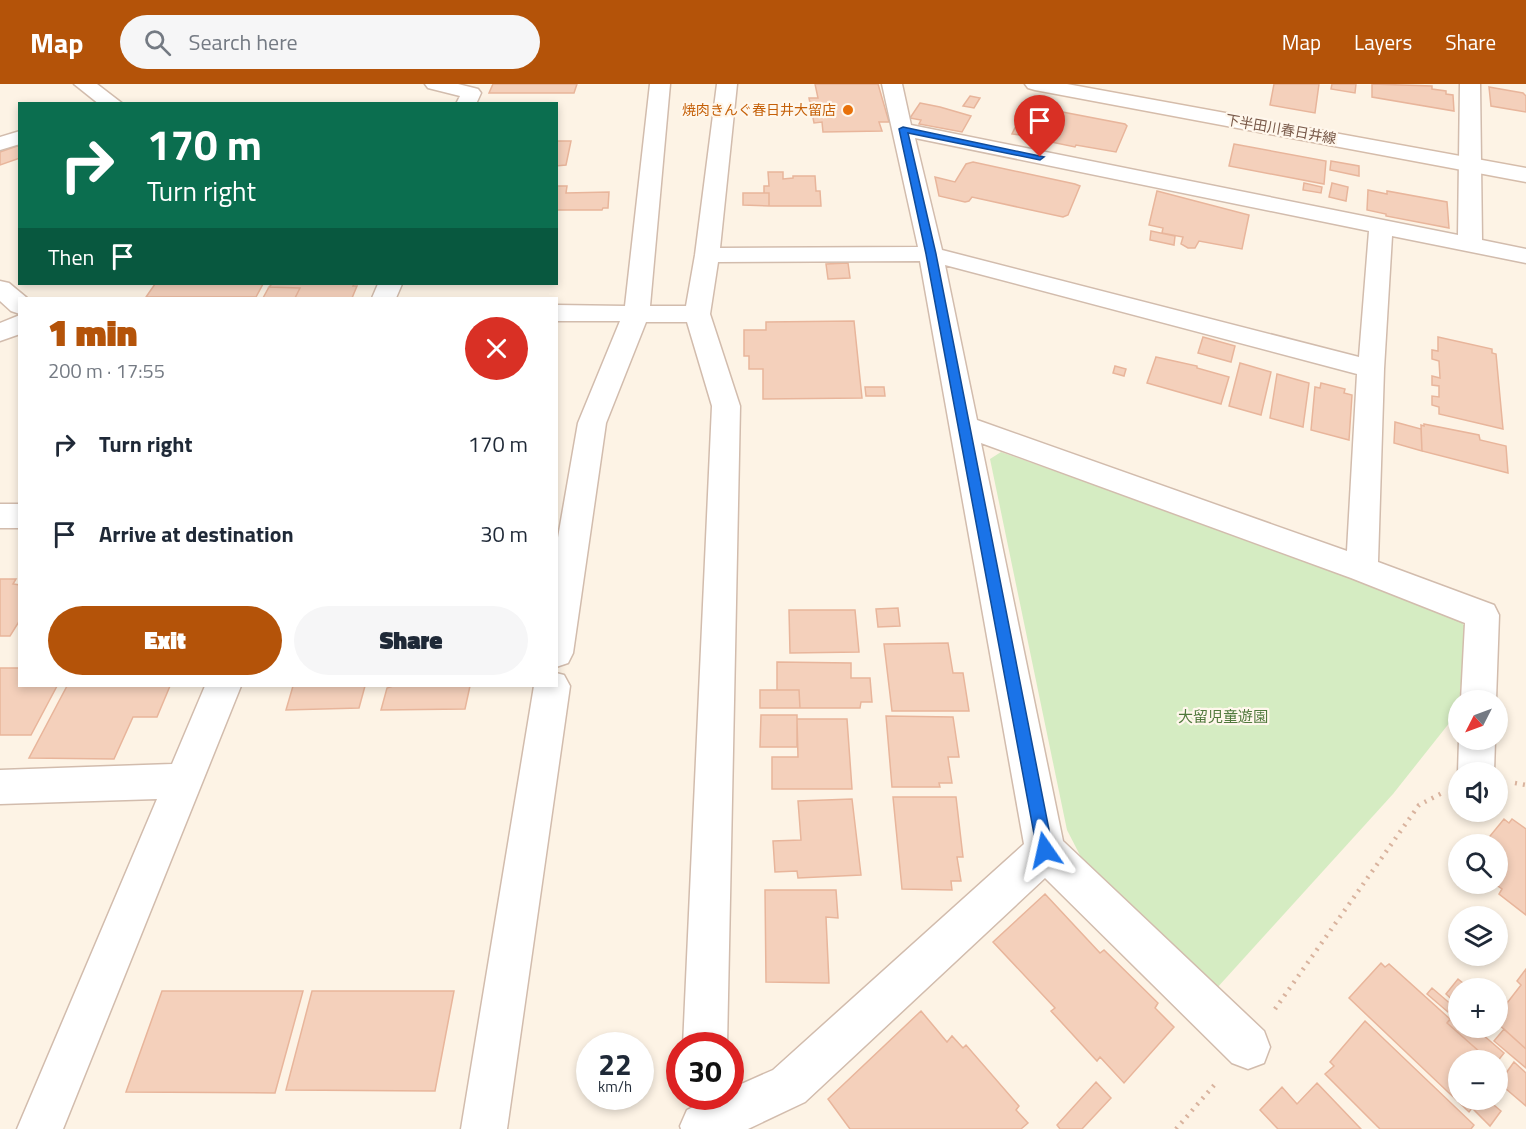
<!DOCTYPE html>
<meta charset="utf-8">
<style>
body{margin:0;font-family:"Titillium Web","Noto Sans JP",sans-serif;background:#f6f6f7;color:#1f2937;height:100vh;display:flex;flex-direction:column;font-size:22px;white-space:nowrap}
*{box-sizing:border-box;margin:0}
p{font-size:20px;color:#747a83}
.icon{flex:none;width:33px;height:33px;fill:none;stroke:currentColor;stroke-width:2;stroke-linecap:round;stroke-linejoin:round}
.map{position:relative;flex:1;overflow:hidden}
.sheet{position:absolute;left:18px;top:213px;width:540px;height:390px;display:flex;flex-direction:column;background:#fff;border-radius:0px;box-shadow:0 3px 9px #0003}
.sheet>*{flex:none}
.hud{position:absolute;left:18px;top:18px;width:540px;height:183px;border-radius:0px;box-shadow:0 3px 9px #0003;background:#0b6e4f;color:#fff;overflow:hidden}
.needle{width:39px;rotate:228deg}
.tools{position:absolute;left:1448px;top:606px;display:grid;gap:12px}
.tools a{display:grid;place-items:center;width:60px;height:60px;border-radius:50%;background:#fff;box-shadow:0 3px 9px #0003;font-size:30px}
.speed{position:absolute;left:576px;top:948px;display:flex;gap:12px;font-size:30px;font-weight:700;text-align:center}
.speed>*{display:grid;place-content:center;width:78px;height:78px;border-radius:50%;background:#fff;box-shadow:0 3px 9px #0003;line-height:1}
.speed small{font-size:15px;font-weight:400}
.speed .limit{border:9px solid #d22;background:#fff;color:#111}
.pin{position:absolute;display:grid;place-items:center;width:51px;height:51px;color:#fff;margin:-62px -26px;border-radius:50% 50% 50% 0;rotate:-45deg;box-shadow:0 0 6px #0007}
.pin .icon{rotate:45deg}
.me{position:absolute;width:66px;margin:-33px;rotate:349deg;stroke-linejoin:round;filter:drop-shadow(0 0 4px #0008)}
.turn{display:flex;align-items:center;gap:21px;height:126px;padding:0 30px;font-size:27px}
.turn .icon{width:78px;height:78px;stroke-width:2.5}
.turn b{display:block;font-size:42px;line-height:51px}
.then{display:flex;align-items:center;height:57px;padding:0 30px;background:#0003;gap:12px;font-size:22px}
.round{display:grid;place-items:center;flex:none;width:63px;height:63px;border-radius:32px;background:#f6f6f7}
.summary{display:flex;align-items:center;justify-content:space-between;height:102px;padding:0 30px}
h1{font-size:36px;font-weight:800;line-height:45px;color:#b45309}
.cta{display:flex;gap:12px;margin-top:auto;padding:12px 30px}
.cta a{flex:1;height:69px;border-radius:36px;background:#b45309;color:#fff;font-size:24px;font-weight:800;line-height:69px;text-align:center}
.cta a+a{background:#f6f6f7;color:#1f2937}
ul{padding:0;list-style:none}
li{display:flex;align-items:center;gap:18px;height:90px;padding:0 30px}
li div{flex:1}
li b{display:block;font-size:22px}
li em{font-style:normal}
header{display:flex;align-items:center;gap:36px;box-sizing:border-box;height:84px;padding:0 30px;background:#b45309;color:#fff}
header strong{font-size:28px}
nav{display:flex;gap:33px;margin-inline-start:auto;font-size:21px}
.search{width:420px;height:54px;background:#f6f6f7;display:flex;align-items:center;gap:15px;box-sizing:border-box;padding:0 21px;border-radius:33px;color:#747a83;font-size:22px}
.map>svg:first-child{display:block}
.green{fill:#d5ecc2}
.building{fill:#f4d0bb;stroke:#e8b59b;stroke-width:1.5}
.lines{fill:none;stroke-linecap:round;stroke-linejoin:round}
.minor-casing{stroke:#d2bcad;stroke-width:3}
.secondary-casing{stroke:#d5bcaa;stroke-width:3}
.path{stroke:#d9b39e;stroke-width:4.5;stroke-dasharray:2 6;stroke-linecap:butt}
.minor{fill:#fff;fill-rule:evenodd}
.secondary{fill:#fff;fill-rule:evenodd}
.route{fill:#1a73e8;stroke:#114b97;stroke-width:1.5}
.food-dot{fill:#e8710a;stroke:#fff7ec;stroke-width:2}
.labels{text-anchor:middle;stroke-width:4.5;stroke-linejoin:round;paint-order:stroke}
.far-food-label{font-size:14px;fill:#c56008;stroke:#fff7ec;text-anchor:end}
.far-street-label{font-size:14px;fill:#785848;stroke:#fff7ec}
.park-label{font-size:15px;fill:#51793d;stroke:#fff7ec}
</style>
<header>
<strong>Map</strong>
<div class="search"><svg class="icon" aria-label="search" viewBox="0 0 24 24"><circle cx="10" cy="10" r="6"/><path d="M15 15l6 6"/></svg>Search here</div>
<nav><a>Map</a><a>Layers</a><a>Share</a></nav>
</header>
<div class="map">
<svg width="1526" height="1045" viewBox="0 0 1526 1045">
<rect width="100%" height="100%" fill="#fdf3e5"/>
<path class="green" d="M1001 368 1449 526 1467 544 1458 628 1393 710 1216 905 1085 781 1067 746 990 375Z"/>
<path class="building" d="M493 0H577L574 9H489Z
M815 0H878L889 38H879L882 47 823 48 822 38 814 39 809 14H818Z
M1274 0H1319L1315 29 1270 21Z
M1332 0H1356L1355 9 1331 5Z
M1372 0 1432 2V5L1446 7V10L1453 11 1454 27 1372 13Z
M1489 3 1523 9 1526 12V28L1491 22Z
M970 12 980 14 974 24 963 22Z
M920 19 940 23 971 32 962 48 919 40 921 36 910 34Z
M1026 21 1125 40 1127 42 1116 68 1076 61 1075 63 1051 58 1052 55 1012 50Z
M556 57H571L566 81 556 82Z
M1234 60 1326 77 1324 100 1229 82Z
M20 61V74L0 81V68Z
M1331 77 1359 82V92L1330 86Z
M973 78 1075 100 1080 102 1068 131 1063 133 972 113 969 117 965 118 939 112 935 93 955 98 966 80Z
M768 88H783V95L793 94V92H815L816 107H820L821 122H769V109H764V102H769Z
M1304 99 1322 103 1321 109 1303 106Z
M1332 99 1348 103 1346 117 1329 113Z
M556 102H567L566 109 609 108 608 124H603L602 126H556Z
M1368 106 1387 110V107L1447 118 1449 144 1386 132V130L1367 126Z
M1157 107 1249 131 1242 165 1199 157 1195 164H1188L1181 160 1183 153 1162 149 1163 144 1149 141Z
M743 109H769V122L743 121Z
M1151 147 1175 152 1174 161 1150 156Z
M848 179 850 194 828 195 826 180Z
M155 200H263L256 213H146Z
M272 200H354L353 202H357L352 214H295L300 204 269 203Z
M269 203 300 204 295 214H263Z
M854 237 862 314 763 315V285H749V272H744V246H766V238Z
M1203 253 1235 262 1231 278 1198 269Z
M1438 253 1492 265V269L1496 270 1503 345 1439 330V323L1432 321V312L1439 313V302L1432 301V292L1440 294 1439 277 1432 275V266L1438 267Z
M1156 273 1197 282V284L1229 293 1221 320 1147 299Z
M1240 279 1271 288 1261 331 1229 322Z
M1115 282 1126 285 1124 292 1113 289Z
M1277 290 1309 299 1303 343 1270 334Z
M1321 299 1345 305 1344 309 1352 311 1349 356 1311 346 1315 303 1320 304Z
M865 303H884L885 312H866Z
M1395 338 1421 345 1422 367 1394 359Z
M1424 340 1479 351 1480 356 1506 362 1508 389 1422 367 1421 341 1424 342Z
M0 495H16L13 500 20 501V536L10 552H0Z
M898 524 900 542 878 543 876 525Z
M789 526H855L859 568 790 569Z
M948 559 953 589H963L969 627H892L884 560Z
M777 578 851 579V594H870L872 618H861L860 624H800L799 606H777Z
M0 584H20V602H57L31 651H0Z
M67 602H170L157 633H133L114 675 29 674Z
M293 602H365L359 624 286 626Z
M393 602H470L465 625 381 626 387 604Z
M760 606H799L800 624H760Z
M761 631H797V663H760Z
M886 632 953 633 959 673H948L952 699H939L940 703H892Z
M797 635H847L852 705H772V673H798Z
M893 713H956L963 773H957L961 797H951L952 806 902 805Z
M852 715 861 791 798 794 797 787 775 788 773 757 801 756 798 717Z
M1504 735 1509 739 1512 735 1526 745V831L1499 810 1502 805 1495 800H1497V760H1472L1480 752 1486 757Z
M765 806H836L838 834 826 833 829 899 766 898Z
M1045 810 1100 869 1104 866 1158 919 1155 924 1174 943 1124 999 1100 973 1097 977 1051 927 1055 924 993 858Z
M1381 879 1385 883 1389 880 1450 935 1447 939 1489 976H1458V1016H1488L1501 1027 1490 1042 1472 1024 1469 1028 1349 914Z
M1526 885V965L1497 939V932L1521 901 1517 897Z
M1458 895 1469 904H1458V921L1446 910Z
M1432 904 1453 922 1448 928 1427 910Z
M162 907H303L275 1009 126 1008Z
M312 907H454L435 1007 286 1006Z
M921 927 947 958 952 952 963 964 966 961 1019 1022 1016 1026 1028 1039 1021 1045H850L828 1015Z
M1457 928 1458 944H1475L1504 969 1497 978 1489 976 1447 939Z
M1365 937 1474 1041 1471 1045H1380L1325 990 1334 982 1330 978Z
M1504 945 1526 965V984L1494 957Z
M1514 978 1526 989V1022L1499 999Z
M1096 998 1111 1014 1082 1045H1060L1057 1041Z
M1317 999 1361 1045H1278L1260 1026 1282 1003 1297 1020Z"/>
<g class="lines">
<g class="minor-casing">
<path id="minor" d="M74 0H97L123 20H99Z
M425 0H458L478 5 481 9 476 20H456L460 12 428 4Z
M650 0H670L650 222H686L695 171 717 0H737L720 164 918 163 882 0H902L911 41 1458 151 1460 0H1480L1482 156 1526 165V179L1392 152 1384 285 1378 478 1494 521 1499 531 1496 616H1461L1465 539 1351 494 981 359 1063 757 1264 947 1270 963 1264 979 1248 985 1232 979 1045 794 805 1018 748 1045H681L680 1042 687 1026 715 1012H730V1005L773 986 1024 760 920 177 718 178 710 230 740 322 727 962H683L712 322 687 238H646L606 339 573 569 568 579 556 583V465L578 339 620 237H556V221L625 222ZM915 54 1369 147 1359 273 942 166ZM945 181 1357 290 1347 467 977 336Z
M20 47V60L0 66V53Z
M0 197 9 199 27 214H20V230L11 227 0 217Z
M378 200H402L396 214H372Z
M20 231V250L0 257V239Z
M0 420H20V444H0Z
M556 589 564 591 570 602 507 1045H461L534 602H556Z
M205 602H241L63 1045H17L157 715 0 720V686L172 680Z
M1459 656H1495L1494 688 1458 689Z"/>
</g>
<g class="secondary-casing">
<path id="secondary" d="M1025 0H1067L1526 84V98L1035 6 1028 4Z"/>
</g>
<path class="path" d="M1515 699 1526 701
M1275 925 1419 721 1444 708
M1176 1045 1216 999"/>
<use href="#minor" class="minor"/>
<use href="#secondary" class="secondary"/>
</g>
<path class="route" d="M903 43 1044 73 1040 76 908 49 936 170 1053 766 1051 772 1045 774 1040 772 1037 766 926 170 899 45Z"/>
<circle class="food-dot" cx="848" cy="26" r="6"/>
<g class="labels">
<g class="far-food-label">
<text x="836" y="31">焼肉きんぐ春日井大留店</text>
</g>
<g class="far-street-label">
<text transform="translate(1281 45) rotate(10)" y="5">下半田川春日井線</text>
</g>
<g class="park-label">
<text x="1223" y="638">大留児童遊園</text>
</g>
</g>
</svg>
<div class="tools">
<a><svg class="needle" viewBox="-14 -14 28 28"><path d="M0-13l5 13h-10z" fill="#e53935"/><path d="M0 13l5-13h-10z" fill="#747a83"/></svg></a>
<a><svg class="icon" aria-label="sound" viewBox="0 0 24 24"><path d="M4 9h4l5-4v14l-5-4H4zM17 9q2 3 0 6"/></svg></a>
<a><svg class="icon" aria-label="search" viewBox="0 0 24 24"><circle cx="10" cy="10" r="6"/><path d="M15 15l6 6"/></svg></a>
<a><svg class="icon" aria-label="layers" viewBox="0 0 24 24"><path d="M12 4l9 5-9 5-9-5zM3 14l9 5 9-5"/></svg></a>
<a>+</a>
<a>−</a>
</div>
<div class="speed"><div>22<small>km/h</small></div><div class="limit">30</div></div>
<div class="pin" style="left:1040px;top:73px;background:#d93025"><svg class="icon" aria-label="arrive" viewBox="0 0 24 24"><path d="M6 21V4h12l-3 4 3 4H6"/></svg></div>
<svg class="me" style="left:1045px;top:766px" viewBox="-20 -20 40 40"><path d="M0-17L14 15 0 8-14 15z" fill="#1a73e8" stroke="#fff" stroke-width="4"/></svg>
<div class="hud">
<div class="turn"><svg class="icon" aria-label="right" viewBox="0 0 24 24"><path d="M7 20v-9h11M14 6l5 5-5 5"/></svg><div><b>170 m</b>Turn right</div></div>
<div class="then">Then<svg class="icon" aria-label="arrive" viewBox="0 0 24 24"><path d="M6 21V4h12l-3 4 3 4H6"/></svg></div>
</div>
<section class="sheet">
<div class="summary"><div><h1>1 min</h1><p>200 m · 17:55</p></div><a class="round" style="background:#d93025;color:#fff"><svg class="icon" aria-label="close" viewBox="0 0 24 24"><path d="M6 6l12 12M18 6L6 18"/></svg></a></div>
<ul>
<li><svg class="icon" aria-label="right" viewBox="0 0 24 24"><path d="M7 20v-9h11M14 6l5 5-5 5"/></svg><div><b>Turn right</b></div><em>170 m</em></li>
<li><svg class="icon" aria-label="arrive" viewBox="0 0 24 24"><path d="M6 21V4h12l-3 4 3 4H6"/></svg><div><b>Arrive at destination</b></div><em>30 m</em></li>
</ul>
<div class="cta"><a>Exit</a><a>Share</a></div>
</section>
</div>
